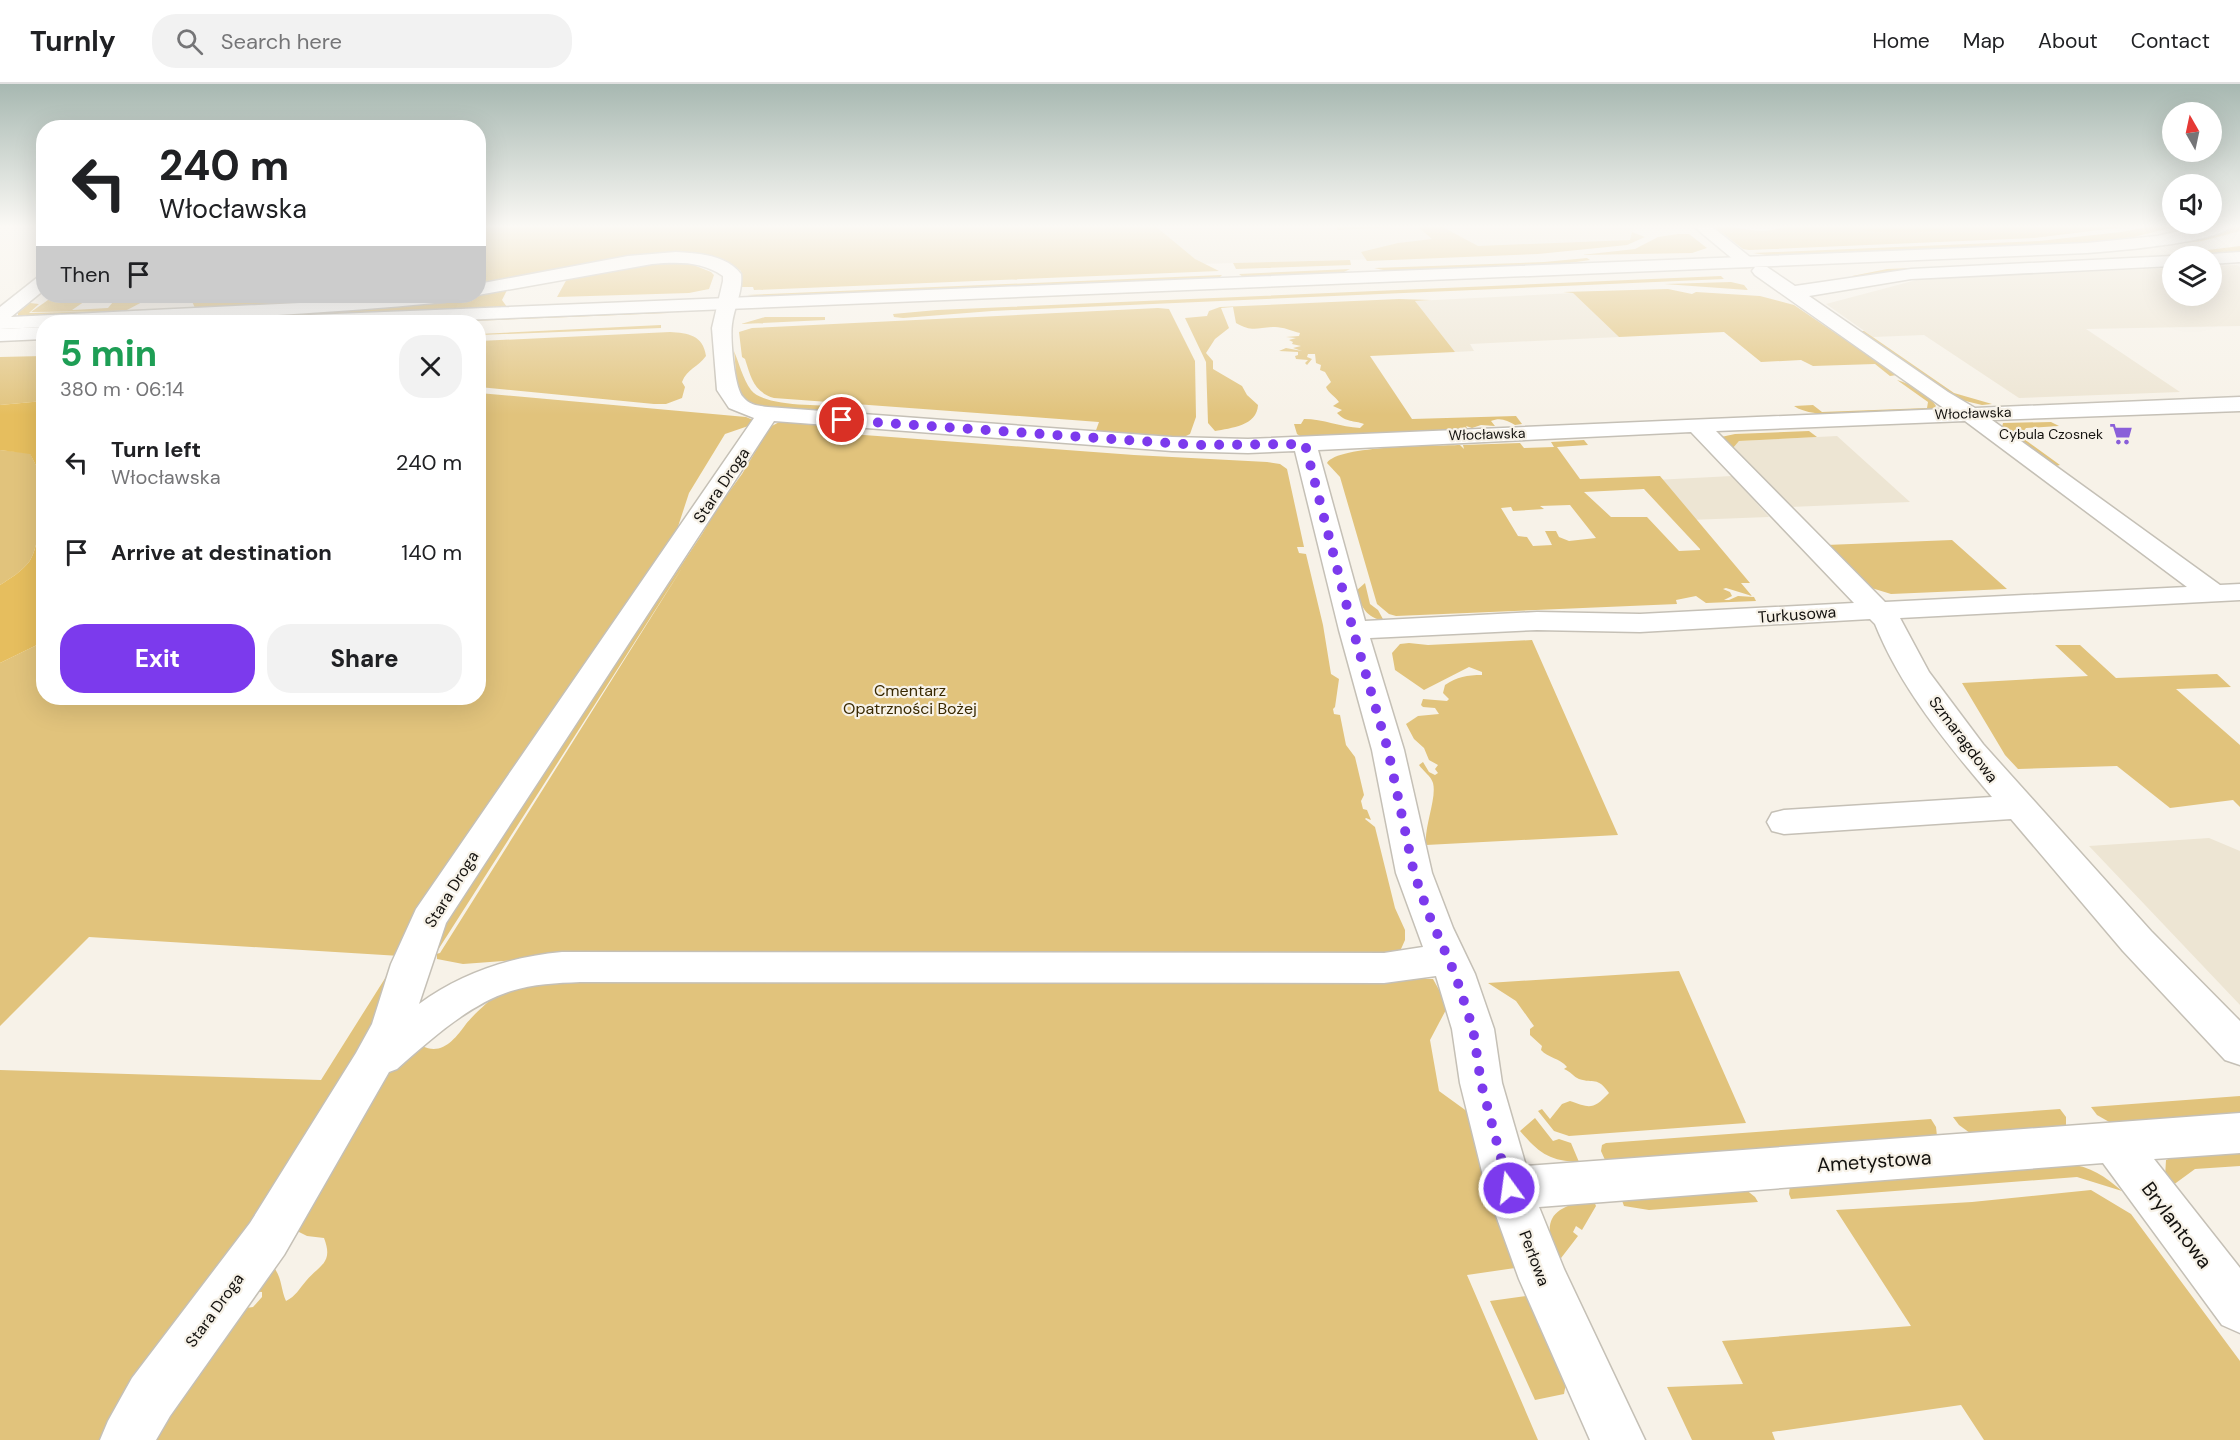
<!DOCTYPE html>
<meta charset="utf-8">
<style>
body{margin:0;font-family:"DM Sans",sans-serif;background:#f2f2f2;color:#202124;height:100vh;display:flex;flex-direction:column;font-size:22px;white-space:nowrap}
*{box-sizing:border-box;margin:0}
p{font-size:20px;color:#757577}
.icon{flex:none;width:33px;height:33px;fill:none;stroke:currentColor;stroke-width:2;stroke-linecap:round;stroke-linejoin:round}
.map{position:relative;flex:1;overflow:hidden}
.details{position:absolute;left:36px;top:231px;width:450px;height:390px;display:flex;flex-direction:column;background:#fff;border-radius:24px;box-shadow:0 6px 24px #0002}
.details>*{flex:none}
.top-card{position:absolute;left:36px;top:36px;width:450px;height:183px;border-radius:24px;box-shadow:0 6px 24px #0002;background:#fff;color:#202124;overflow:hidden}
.needle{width:39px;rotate:351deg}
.fabs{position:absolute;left:2162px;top:18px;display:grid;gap:12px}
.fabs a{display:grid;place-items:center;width:60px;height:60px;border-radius:50%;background:#fff;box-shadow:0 6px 24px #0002;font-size:30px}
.pin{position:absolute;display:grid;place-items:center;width:51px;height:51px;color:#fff;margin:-26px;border:3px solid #fff;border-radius:50%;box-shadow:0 2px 6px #0007}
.me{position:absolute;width:66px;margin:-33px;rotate:346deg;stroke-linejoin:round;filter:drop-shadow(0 0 4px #0008)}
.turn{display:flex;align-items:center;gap:21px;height:126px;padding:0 24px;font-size:27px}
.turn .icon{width:78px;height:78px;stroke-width:2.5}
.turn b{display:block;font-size:42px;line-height:51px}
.then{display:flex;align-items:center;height:57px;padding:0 24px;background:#0003;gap:12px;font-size:22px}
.round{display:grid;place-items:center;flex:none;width:63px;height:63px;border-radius:24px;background:#f2f2f2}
.head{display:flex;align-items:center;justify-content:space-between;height:102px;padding:0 24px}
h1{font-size:36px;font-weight:800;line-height:45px;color:#1e9e55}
.primary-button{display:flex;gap:12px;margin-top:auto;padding:12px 24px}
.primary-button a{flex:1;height:69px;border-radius:24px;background:#7c3aed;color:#fff;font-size:24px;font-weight:800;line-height:69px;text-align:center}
.primary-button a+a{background:#f2f2f2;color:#202124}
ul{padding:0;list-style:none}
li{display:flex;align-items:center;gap:18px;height:90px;padding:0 24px}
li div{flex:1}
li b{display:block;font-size:22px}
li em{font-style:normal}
header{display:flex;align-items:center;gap:36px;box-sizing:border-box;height:84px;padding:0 30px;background:#fff;border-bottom:2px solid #e0e0e0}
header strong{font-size:28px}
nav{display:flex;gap:33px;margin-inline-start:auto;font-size:21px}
.search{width:420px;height:54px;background:#f2f2f2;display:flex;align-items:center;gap:15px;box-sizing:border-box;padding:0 21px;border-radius:24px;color:#757577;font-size:22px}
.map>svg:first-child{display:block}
.built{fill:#ede5d3}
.green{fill:#e1c37c;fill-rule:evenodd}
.water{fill:#e6be5e}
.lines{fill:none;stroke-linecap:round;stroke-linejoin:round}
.minor-casing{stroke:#c5c0b6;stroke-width:3}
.major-casing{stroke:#c5c0b6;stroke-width:3}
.minor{fill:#fff;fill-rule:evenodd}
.major{fill:#fff;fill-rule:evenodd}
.route{stroke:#7c3aed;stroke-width:10;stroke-dasharray:0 18}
.labels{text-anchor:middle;stroke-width:4.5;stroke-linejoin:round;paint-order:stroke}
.far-street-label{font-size:14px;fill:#14120f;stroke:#f7f2e8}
.far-poi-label{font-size:14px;fill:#14120f;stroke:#f7f2e8;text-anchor:end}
.street-label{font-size:16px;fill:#14120f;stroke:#f7f2e8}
.park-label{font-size:16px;fill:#392900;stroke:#f7f2e8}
.near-street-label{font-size:20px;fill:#14120f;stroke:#f7f2e8}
</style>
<header>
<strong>Turnly</strong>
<div class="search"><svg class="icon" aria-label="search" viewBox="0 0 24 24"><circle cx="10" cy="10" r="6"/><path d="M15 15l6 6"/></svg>Search here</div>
<nav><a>Home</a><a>Map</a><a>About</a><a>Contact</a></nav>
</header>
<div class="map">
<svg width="2240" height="1356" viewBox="0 0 2240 1356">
<rect width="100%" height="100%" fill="#f7f2e8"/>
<path class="built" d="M1141 141H1345L1346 145 1432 141H1615L1634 143 1630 157 1381 175 1200 180Z
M2237 181 2240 183V242L2086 245 2180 308 2019 314 1924 251 1873 253 1826 220 1924 194 2172 184V212H2211V182Z
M1573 209 1619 253 1470 260 1474 267 1455 268 1415 217Z
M1837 352 1910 418 1790 423 1733 364 1739 357Z
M1732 392 1769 433 1689 436 1655 396Z
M2209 754 2240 767V921L2089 762Z"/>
<path class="green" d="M478 141H1154L1195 175 1219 187 754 206 753 203H742L741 187 730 179 715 174 563 184 479 199Z
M1336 141H1439L1478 162 1630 156 1632 148 1645 153 1627 161 1538 170 1367 177 1361 168 1398 159 1432 155 1417 142 1337 146Z
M1712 141C1744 141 1755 154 1789 141H2140L2034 154 1749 166 1743 165Z
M2158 141H2182L2134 153 2079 159 1773 172 1753 169 2039 157 2121 148Z
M2236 141H2240V147L2202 157 2108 168 1730 185 1725 181 2103 166 2219 147Z
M1678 150H1689L1707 164 1692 169 1581 171 1635 165 1658 153Z
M2240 162V171L1892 188 1859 194 1852 192 1887 185 2135 175Z
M1587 174 1590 176 1562 180 1388 187 1374 184 1544 178Z
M1350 176 1351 181 1236 185 1233 179Z
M686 178 711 188 714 191 709 205 689 209 557 213 568 193 635 180Z
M1709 182 1713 185 989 215 1066 209Z
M1350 185 1342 189 1243 193 1239 190Z
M1222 191 1219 194 767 213 747 211Z
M1721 192 1724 195 992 227 903 234 894 233 893 230 937 226Z
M1731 198 1744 201 1748 206 1664 200Z
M501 205 507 206 502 216 507 223 500 225 198 238H89L281 231 478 212 479 209Z
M1668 205 1692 210 1696 208 1760 212 1794 221 1897 291 1890 292 1875 280 1813 282 1801 276 1761 278 1724 248 1619 253 1573 209 1563 208Z
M118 212H311L306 219 18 232V229L30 219 39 220 29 229 112 227 31 228 48 216 91 213 72 226 108 224ZM148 215H191L195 224 127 226Z
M1399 215 1431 216 1415 217 1455 268 1370 272 1412 335 1516 332 1522 340 1515 341C1507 336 1500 333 1491 337L1495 342 1481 341 1472 344 1466 342 1468 346 1303 354 1297 350 1294 340H1301L1304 335C1323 335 1341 343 1360 344L1364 340C1353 336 1347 339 1337 329L1342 326 1333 322 1339 318C1335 312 1328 309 1326 303L1331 298 1325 288 1320 286 1321 281 1316 279 1315 270H1308L1307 273 1312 275 1307 281 1305 279 1308 276 1296 275 1295 272 1298 271V268L1279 267 1286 264 1302 267 1293 264 1301 262 1292 260 1293 258 1289 256 1296 254 1286 253 1299 252 1300 249C1292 247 1283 243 1275 243 1258 243 1253 249 1236 239L1233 223 1221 224 1229 244 1215 255 1206 269 1213 277V285L1242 302 1247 311 1258 321C1257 342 1231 344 1215 347L1208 339 1206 278 1185 234 1207 232 1209 227 1220 223Z
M1158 224 1169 225 1195 277 1196 333 1190 350 1182 354 1095 349 1099 338 774 314C754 308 751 294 745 275L742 273 739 248 752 244Z
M669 226 668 229 449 238H379Z
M765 233H825V236L741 240Z
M661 241V244L479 251V250Z
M1860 247H1864L1954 309 1992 320 1982 321 1953 314Z
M670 248C688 249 703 251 706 272 698 283 687 285 682 298L685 303 682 314 666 320H654L479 303V257Z
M734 267C739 279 743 295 751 306 764 323 822 321 843 322L837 330C815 329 754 331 742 313 735 302 736 280 734 267Z
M43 272V317L0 321V273Z
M1897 296C1911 300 1928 309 1936 322L1932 326C1900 327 1818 339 1794 322L1813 321 1822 328 1927 324 1928 318Z
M479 309 746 333 753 336 754 340 725 350 689 409 671 464 400 872 89 853 0 942V579L43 558 44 614H478Z
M781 337 828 341 823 347 864 351 1134 371 1267 378 1280 380 1287 385 1304 463H1297L1299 469 1306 470 1323 541 1331 590 1339 595 1335 623 1333 625 1334 630 1340 631 1346 661 1355 673 1364 711 1361 717 1363 725 1367 726 1371 736 1366 734 1365 735 1375 743 1395 824 1405 846V856L1401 865 1391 874 516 876 463 880 437 875V860L449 832 702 450 718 423 742 390 770 343ZM684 481 440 869 436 870V869Z
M2051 338 2059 342 2026 344 2020 352 2060 381 2056 382 2002 343 2003 339Z
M1809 347 1817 353 1739 357 1733 364 1790 423 1721 353 1735 350Z
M1584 356 1588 361 1557 363 1580 395 1660 392 1750 499H1741L1752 512 1726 504 1723 505 1730 508 1732 512 1724 516H1729L1738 512 1754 513 1756 517 1706 519 1696 512 1676 516 1677 520 1396 532 1389 530 1377 520 1340 393 1327 379C1338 361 1436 362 1460 361L1464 365 1463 361 1520 359 1524 364 1554 363 1551 358ZM1644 405 1700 465V466L1679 467 1647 433H1611L1584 408ZM1570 421 1596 454 1569 457 1559 453 1556 447H1545L1552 461 1533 462 1527 453 1518 452 1501 424 1511 423 1513 427 1544 425 1540 422Z
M0 366 30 369C33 376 38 384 40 391 43 411 41 461 29 478 21 488 11 494 0 501Z
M1952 456 2007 505 1891 510 1865 502 1826 461Z
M1365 499 1370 520 1378 526 1384 537C1366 533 1362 524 1356 507Z
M1532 556 1618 751 1426 761C1424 742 1437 714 1433 699 1431 692 1423 687 1419 681L1423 678 1429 688 1435 691 1438 689 1435 685 1438 681 1429 676 1424 664 1414 655 1406 640 1418 632 1439 630 1435 624 1423 623 1421 621 1423 615 1447 617 1449 615 1443 609 1445 601C1457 593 1467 591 1482 591V588L1469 583 1424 606 1395 586 1392 569 1400 560 1409 559 1428 561Z
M2055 561H2080L2116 594 2217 590 2231 603 2176 605 2240 661V723L2233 716 2170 724 2117 682 2018 685 2005 671 1962 599 2088 592Z
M1679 887 1746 1039 1569 1052 1554 1047 1538 1027 1542 1025 1550 1035 1562 1020 1570 1017C1590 1024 1593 1026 1609 1009 1597 992 1594 1000 1579 995 1574 993 1570 987 1564 985L1567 983C1560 974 1548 974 1541 966L1542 962 1530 951V945L1534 942 1516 917 1488 899Z
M389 888 362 981 110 1356H0V986L321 996Z
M572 892 1433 895 1448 922 1430 956 1439 1007 1468 1028 1515 1184 1467 1191 1538 1356H142L240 1225 253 1223 262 1213V1208L251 1207 263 1186 275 1185C282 1195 281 1206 286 1217 296 1212 299 1205 306 1197 319 1181 334 1180 324 1154L307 1152 295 1146 383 988 422 962C442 972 455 955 466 940 473 931 498 908 508 903 519 897 557 894 572 892Z
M2240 1012V1030L2111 1039 2097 1031 2091 1023Z
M2060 1025 2066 1033V1042L1970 1049 1959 1041 1953 1033Z
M1535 1034 1553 1057 1559 1055 1571 1059 1579 1078C1549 1077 1539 1069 1520 1047Z
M1931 1035 1936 1043 1937 1052 1605 1076 1601 1067 1602 1061 1606 1059Z
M2240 1068V1082L2195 1085 2169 1104 2165 1093 2166 1076 2173 1073Z
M2068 1080C2090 1082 2106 1093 2122 1107L2077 1093 1791 1115 1789 1110 1790 1101Z
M1745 1105 1755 1113 1758 1118 1649 1126 1624 1122 1621 1114Z
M2091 1106 2131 1130 2240 1277V1356H1984L1961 1321 1772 1348 1775 1356H1692L1667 1303 1743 1300 1722 1257 1911 1242 1836 1126 1972 1118Z
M1593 1115 1596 1122 1582 1146 1576 1142 1573 1148 1578 1152 1558 1178C1541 1135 1549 1124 1593 1115Z
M1526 1212 1566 1299 1564 1310 1535 1316 1490 1217Z"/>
<path class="water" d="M1840 141H1955L1949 145C1911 150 1877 151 1840 141Z
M43 317V558L0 579V501C11 494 21 488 29 478 41 461 43 411 40 391 38 384 33 376 30 370L0 366V321Z"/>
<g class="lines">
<g class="minor-casing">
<path id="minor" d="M1692 141H1710L1755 177 1752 181H1740Z
M676 168C697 169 727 171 741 190 743 208 734 223 732 240 730 253 734 303 743 313 749 321 759 322 768 323L1172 353 1248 355 1945 325 1755 191 1752 187 1755 183H1767L1795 202 1911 185 2172 172H2175H2172V182L1911 195 1809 212 1948 308 1975 324 2240 313V327L1992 336 2220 501 2240 500V516L1900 534 1929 588 1983 660 2151 847 2240 937V981L2225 976 2123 867 2011 735 1784 750 1772 747 1767 738 1772 729 1784 726 1992 713C1947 660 1901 605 1875 540L1870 535 1640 548 1537 546 1370 554 1404 666 1432 789 1453 844 1475 890 1494 945 1502 999 1526 1082 2240 1029V1069L2154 1075 2240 1184V1249L2222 1241 2103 1079 1539 1123 1564 1185 1645 1356H1590L1519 1195 1486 1104 1460 999 1452 945 1436 892 1384 899 580 898C557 899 533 900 511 907 468 921 430 956 397 985L389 988 284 1171 170 1332 156 1356H100L108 1337 132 1294 250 1139 356 969 372 940 391 880 416 825 754 334 729 324 717 306 712 244 723 197V192C701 177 678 178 652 180L478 211V200L628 172ZM774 337 1172 367 1248 369 1295 367 1339 546 1372 666 1396 789 1423 863 1384 869 562 868C509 873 462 889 419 920L446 839ZM1965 337 2187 503 1885 518 1716 347ZM1691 348 1854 519 1640 530 1537 528 1365 537 1318 366Z
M2240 168V178L2211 180V172H2204L2211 170Z
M44 192V206L11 233 320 218 391 212H454L452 216 445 218C311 231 178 238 44 238V243L0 245V223L38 193Z"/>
</g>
<g class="major-casing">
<path id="major" d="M2207 141H2233C2219 159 2113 167 2087 169L410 238H275L278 234 285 232 2087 159 2157 152Z
M44 243V255L0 257V245Z"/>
</g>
<use href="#minor" class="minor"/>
<use href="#major" class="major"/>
</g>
<linearGradient id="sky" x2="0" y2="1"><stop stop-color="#a7b8b1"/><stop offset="0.43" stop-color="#fbf9f5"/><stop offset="1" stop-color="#fbf9f5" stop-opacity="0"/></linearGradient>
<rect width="2240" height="331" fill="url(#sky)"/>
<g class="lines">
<path class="route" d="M842 336 1198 361 1305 360 1353 546 1388 666 1414 789 1429 831 1455 890 1473 945 1481 999 1509 1104"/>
</g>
<defs>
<g id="supermarket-bare" transform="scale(1.8)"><path d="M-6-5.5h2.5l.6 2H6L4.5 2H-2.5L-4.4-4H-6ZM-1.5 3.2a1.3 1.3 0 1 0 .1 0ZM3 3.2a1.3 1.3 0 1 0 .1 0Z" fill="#8a5fd9" stroke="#f7f2e8" stroke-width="2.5" paint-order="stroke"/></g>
</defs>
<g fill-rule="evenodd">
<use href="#supermarket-bare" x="2121" y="350"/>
</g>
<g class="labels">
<g class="far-street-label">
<text transform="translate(1973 329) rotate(-2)" y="5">Włocławska</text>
<text transform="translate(1487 350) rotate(-2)" y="5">Włocławska</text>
</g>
<g class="far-poi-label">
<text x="2103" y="355">Cybula Czosnek</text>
</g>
<g class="street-label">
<text transform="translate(721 401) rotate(-56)" y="6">Stara Droga</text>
<text transform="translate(1797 530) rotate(-4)" y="6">Turkusowa</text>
<text transform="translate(1964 655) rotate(53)" y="6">Szmaragdowa</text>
<text transform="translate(451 805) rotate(-58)" y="6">Stara Droga</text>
<text transform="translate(1535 1174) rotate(69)" y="6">Perłowa</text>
<text transform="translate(214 1226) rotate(-54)" y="6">Stara Droga</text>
</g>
<g class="park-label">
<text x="910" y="612">Cmentarz<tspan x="910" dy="18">Opatrzności Bożej</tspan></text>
</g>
<g class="near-street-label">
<text transform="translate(1874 1077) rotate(-4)" y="7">Ametystowa</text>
<text transform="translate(2177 1141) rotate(53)" y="7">Brylantowa</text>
</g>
</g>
</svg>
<div class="fabs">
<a><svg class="needle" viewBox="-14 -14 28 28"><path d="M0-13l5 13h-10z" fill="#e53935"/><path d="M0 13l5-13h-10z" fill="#757577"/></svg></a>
<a><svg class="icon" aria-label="sound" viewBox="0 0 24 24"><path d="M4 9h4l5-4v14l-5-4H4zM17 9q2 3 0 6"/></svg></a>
<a><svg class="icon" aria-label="layers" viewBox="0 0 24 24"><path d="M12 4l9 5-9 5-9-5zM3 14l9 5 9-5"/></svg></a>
</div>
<div class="pin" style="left:842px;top:336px;background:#d93025"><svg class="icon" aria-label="arrive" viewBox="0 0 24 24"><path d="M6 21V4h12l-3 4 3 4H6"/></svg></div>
<svg class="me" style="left:1509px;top:1104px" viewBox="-20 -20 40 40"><circle r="17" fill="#7c3aed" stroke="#fff" stroke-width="3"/><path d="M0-11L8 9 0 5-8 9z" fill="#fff"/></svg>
<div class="top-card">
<div class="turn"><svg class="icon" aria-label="left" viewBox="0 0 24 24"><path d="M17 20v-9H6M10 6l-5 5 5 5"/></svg><div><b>240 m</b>Włocławska</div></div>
<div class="then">Then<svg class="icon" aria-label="arrive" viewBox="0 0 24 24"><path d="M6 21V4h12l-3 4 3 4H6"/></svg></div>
</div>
<section class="details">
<div class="head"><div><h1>5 min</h1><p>380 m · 06:14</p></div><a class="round"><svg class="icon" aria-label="close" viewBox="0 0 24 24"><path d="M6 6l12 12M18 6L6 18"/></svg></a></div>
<ul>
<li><svg class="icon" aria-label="left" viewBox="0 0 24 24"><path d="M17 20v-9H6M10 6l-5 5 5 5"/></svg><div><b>Turn left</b><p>Włocławska</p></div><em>240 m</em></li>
<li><svg class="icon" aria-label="arrive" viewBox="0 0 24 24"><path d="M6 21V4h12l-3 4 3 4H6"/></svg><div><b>Arrive at destination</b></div><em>140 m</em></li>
</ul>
<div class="primary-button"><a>Exit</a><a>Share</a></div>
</section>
</div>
